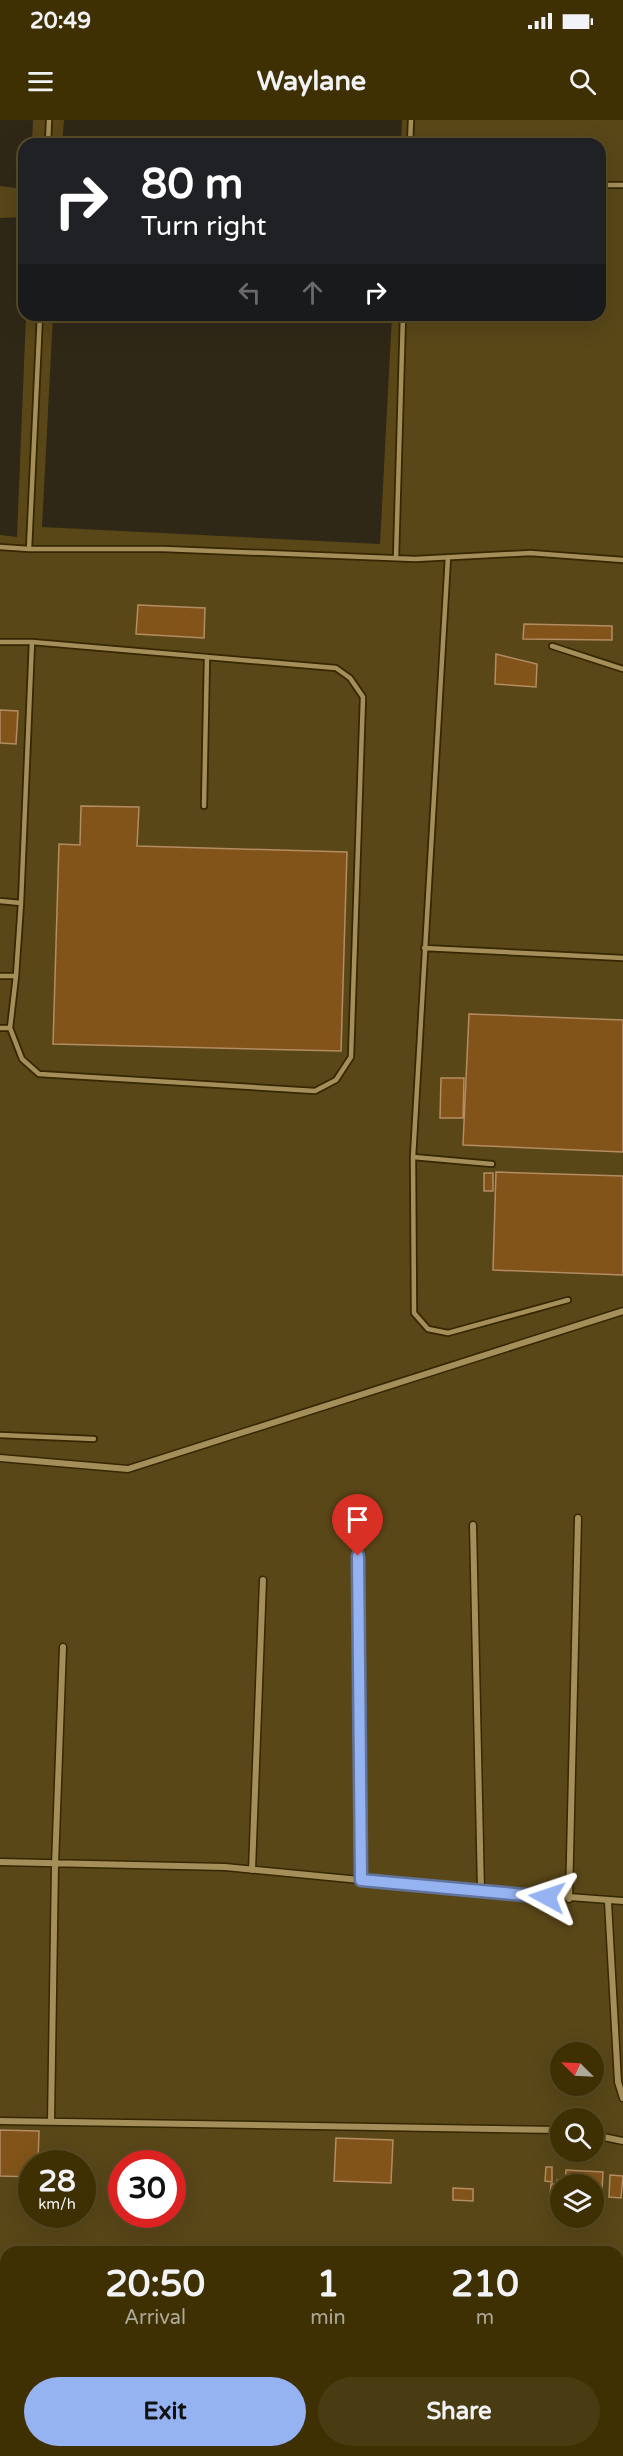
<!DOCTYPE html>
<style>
body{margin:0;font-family:"Varela Round",sans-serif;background:#4a3c12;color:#f1f3f6;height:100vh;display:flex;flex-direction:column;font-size:22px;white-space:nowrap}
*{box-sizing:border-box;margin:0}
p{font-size:20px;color:#ada99a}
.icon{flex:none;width:33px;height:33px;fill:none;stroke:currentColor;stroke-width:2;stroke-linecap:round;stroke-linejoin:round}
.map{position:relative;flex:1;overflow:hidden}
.details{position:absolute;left:0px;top:2126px;width:624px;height:212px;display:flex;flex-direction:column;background:#3f3003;border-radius:18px 18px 0 0;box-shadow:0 6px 24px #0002,0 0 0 2px #584b25}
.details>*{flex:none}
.hud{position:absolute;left:18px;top:18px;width:588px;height:183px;border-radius:18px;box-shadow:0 6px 24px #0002,0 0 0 2px #584b25;background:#202124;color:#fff;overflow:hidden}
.needle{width:39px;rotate:294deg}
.tools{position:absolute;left:550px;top:1922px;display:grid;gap:12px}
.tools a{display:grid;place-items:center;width:54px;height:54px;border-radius:50%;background:#3f3003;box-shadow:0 6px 24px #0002,0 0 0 2px #584b25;font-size:30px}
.speed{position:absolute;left:18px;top:2030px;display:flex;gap:12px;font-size:30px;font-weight:700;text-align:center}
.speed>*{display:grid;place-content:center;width:78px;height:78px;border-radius:50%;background:#3f3003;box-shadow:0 6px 24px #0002,0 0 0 2px #584b25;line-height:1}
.speed small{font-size:15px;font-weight:400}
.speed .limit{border:9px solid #d22;background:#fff;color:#111}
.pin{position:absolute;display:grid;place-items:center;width:51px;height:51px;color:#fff;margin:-62px -26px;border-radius:50% 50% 50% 0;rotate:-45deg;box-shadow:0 0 6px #0007}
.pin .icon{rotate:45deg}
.me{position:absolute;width:66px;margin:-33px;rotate:275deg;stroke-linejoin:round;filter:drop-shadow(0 0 4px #0008)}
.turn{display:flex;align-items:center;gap:21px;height:126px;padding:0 24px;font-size:27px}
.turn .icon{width:78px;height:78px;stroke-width:2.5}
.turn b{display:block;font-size:42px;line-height:51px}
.lanes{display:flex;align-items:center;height:57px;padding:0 24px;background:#0003;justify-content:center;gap:30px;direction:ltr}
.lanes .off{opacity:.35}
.eta{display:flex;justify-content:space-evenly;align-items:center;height:102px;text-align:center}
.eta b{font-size:36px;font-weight:800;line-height:42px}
.action{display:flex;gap:12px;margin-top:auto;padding:12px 24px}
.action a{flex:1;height:69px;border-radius:36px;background:#95b2f1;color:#111;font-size:24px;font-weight:800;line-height:69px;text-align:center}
.action a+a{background:#4a3c12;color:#f1f3f6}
.status{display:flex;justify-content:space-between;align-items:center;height:42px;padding:0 30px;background:#3f3003;direction:ltr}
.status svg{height:16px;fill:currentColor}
header{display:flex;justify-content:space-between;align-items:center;height:78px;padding:0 24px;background:#3f3003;font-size:27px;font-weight:800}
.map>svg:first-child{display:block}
.built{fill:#594718;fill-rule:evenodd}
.water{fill:#302817}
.building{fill:#82541a;stroke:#b48c62;stroke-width:1.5}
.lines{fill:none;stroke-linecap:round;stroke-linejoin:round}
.service-casing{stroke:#362700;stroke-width:8}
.minor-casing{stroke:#362700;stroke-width:9}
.service{stroke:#a48e59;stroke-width:4.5}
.minor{stroke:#a48e59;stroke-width:6}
.route-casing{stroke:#61749d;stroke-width:15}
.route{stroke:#95b2f1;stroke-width:10}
</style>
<div class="status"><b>20:49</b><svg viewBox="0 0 49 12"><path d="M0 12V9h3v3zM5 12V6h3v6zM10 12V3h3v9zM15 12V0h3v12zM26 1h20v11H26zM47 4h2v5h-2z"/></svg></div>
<header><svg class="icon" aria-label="menu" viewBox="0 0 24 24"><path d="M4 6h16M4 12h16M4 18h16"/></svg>Waylane<svg class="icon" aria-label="search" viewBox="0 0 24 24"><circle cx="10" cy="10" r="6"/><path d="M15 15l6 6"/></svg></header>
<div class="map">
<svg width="623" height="2336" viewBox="0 0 623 2336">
<rect width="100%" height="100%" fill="#544004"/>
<path class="built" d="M0 0H623V2336H0ZM24 24H600V195H24ZM561 1932H594V1965H561ZM561 1998H594V2031H561ZM32 2043H82V2094H32ZM122 2043H172V2094H122ZM561 2064H594V2097H561ZM6 2132H618V2331H6Z"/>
<path class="water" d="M0 0H33L32 24H24V69L0 66Z
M64 0H402L401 24H62Z
M24 97V195H26L17 417 0 415V98Z
M53 195H392L380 424 42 407Z"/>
<path class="building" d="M138 485 205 488 204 518 136 514Z
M524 504 612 506V520L523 519Z
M496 534 537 544 536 567 495 564Z
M0 590 18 591 16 624 0 623Z
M81 686 139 687 137 726 347 732 341 931 53 924 59 724 80 725Z
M469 894 623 900V1032L463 1025Z
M441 958H464L463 998H440Z
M496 1052 623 1056V1155L493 1150Z
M484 1053H493V1071H484Z
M0 2010 39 2011 38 2043H32V2057L0 2056Z
M336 2018 393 2020 391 2063 334 2061Z
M546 2047H552V2062L545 2061Z
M566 2050 603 2052 601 2088H594V2064H565Z
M610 2055 623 2056 621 2078 609 2077Z
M557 2060H562L561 2090 555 2089 556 2075H550L551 2064H557Z
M453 2068 473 2069V2081L453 2080Z"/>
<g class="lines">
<g class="service-casing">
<path id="service" d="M48 24 49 0
M410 24 411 0
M600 65H623
M0 427 29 429H163L415 439 530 433 623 440
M29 429 40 195
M448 437 413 1037 414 1193 428 1209 448 1213 568 1180
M396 438 403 195
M0 522H32L336 548 350 558 363 577 351 937 336 960 315 971 39 954 22 939 10 908 16 856 21 783 32 522
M552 526 623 549
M204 686 207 537
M0 781 21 783
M424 828 623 838
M0 856H16
M0 908H10
M413 1037 492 1044
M0 1315 94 1319"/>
</g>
<g class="minor-casing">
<path id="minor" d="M0 1338 128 1349 623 1191
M473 1405 481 1771
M359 1436 361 1760
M0 1742 225 1747 432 1767 623 1781
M252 1750 263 1460
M569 1779 578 1398
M608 1782 618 1962 623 1978
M0 2001 561 2010
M51 2002 55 1745 63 1527
M594 2015 623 2021"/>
</g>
<use href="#service" class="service"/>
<use href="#minor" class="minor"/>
</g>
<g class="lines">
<g class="route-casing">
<path id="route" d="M358 1436 361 1760 547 1777"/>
</g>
<use href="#route" class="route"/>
</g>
</svg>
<div class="tools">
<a><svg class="needle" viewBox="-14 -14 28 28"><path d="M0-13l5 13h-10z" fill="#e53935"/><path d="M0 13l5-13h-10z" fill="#ada99a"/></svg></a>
<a><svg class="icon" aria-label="search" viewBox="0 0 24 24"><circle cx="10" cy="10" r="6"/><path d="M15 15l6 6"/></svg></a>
<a><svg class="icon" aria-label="layers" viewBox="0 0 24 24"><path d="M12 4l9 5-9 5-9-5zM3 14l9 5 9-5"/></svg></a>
</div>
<div class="speed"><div>28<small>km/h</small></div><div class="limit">30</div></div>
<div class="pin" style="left:358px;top:1436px;background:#d93025"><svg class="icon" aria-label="arrive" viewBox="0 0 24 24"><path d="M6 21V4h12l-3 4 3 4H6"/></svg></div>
<svg class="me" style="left:547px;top:1777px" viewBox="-20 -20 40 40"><path d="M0-17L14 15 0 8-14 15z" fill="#95b2f1" stroke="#fff" stroke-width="4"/></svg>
<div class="hud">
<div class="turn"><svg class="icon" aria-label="right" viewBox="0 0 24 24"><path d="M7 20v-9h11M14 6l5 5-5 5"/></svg><div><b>80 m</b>Turn right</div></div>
<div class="lanes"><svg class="icon off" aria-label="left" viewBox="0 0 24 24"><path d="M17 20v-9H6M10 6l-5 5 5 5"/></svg><svg class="icon off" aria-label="ahead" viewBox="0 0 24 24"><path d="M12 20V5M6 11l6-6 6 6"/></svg><svg class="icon" aria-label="right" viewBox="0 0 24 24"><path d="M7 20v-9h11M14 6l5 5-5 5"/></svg></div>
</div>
<section class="details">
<div class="eta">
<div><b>20:50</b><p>Arrival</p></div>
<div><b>1</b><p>min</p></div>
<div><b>210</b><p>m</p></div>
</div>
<div class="action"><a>Exit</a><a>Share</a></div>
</section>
</div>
